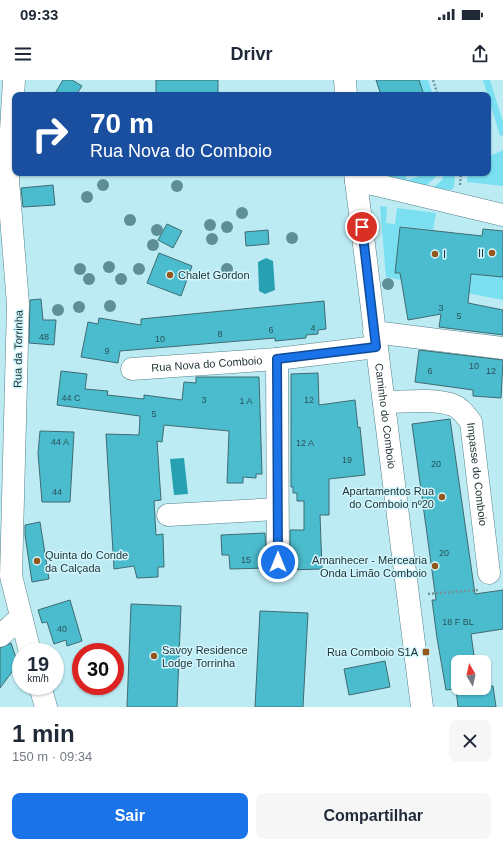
<!DOCTYPE html>
<html lang="pt">
<meta charset="utf-8">
<style>
body{margin:0;font-family:Arial,sans-serif;background:#f6f6f7;color:#1f2937;height:100vh;display:flex;flex-direction:column;font-size:15px;white-space:nowrap}
*{box-sizing:border-box;margin:0}
p{font-size:13px;color:#747a83}
.icon{flex:none;width:22px;height:22px;fill:none;stroke:currentColor;stroke-width:2;stroke-linecap:round;stroke-linejoin:round}
.map{position:relative;height:627px;overflow:hidden}
.drawer{display:flex;flex-direction:column;background:#fff;flex:1}
.drawer>*{flex:none}
.guide{position:absolute;left:12px;top:12px;width:479px;height:84px;border-radius:8px;box-shadow:0 1px 3px #0004;background:#1a4fa0;color:#fff;overflow:hidden}
.needle{width:26px;rotate:351deg}
.tools{position:absolute;left:451px;top:575px;display:grid;gap:8px}
.tools a{display:grid;place-items:center;width:40px;height:40px;border-radius:8px;background:#fff;box-shadow:0 1px 3px #0004;font-size:20px}
.speed{position:absolute;left:12px;top:563px;display:flex;gap:8px;font-size:20px;font-weight:700;text-align:center}
.speed>*{display:grid;place-content:center;width:52px;height:52px;border-radius:50%;background:#fff;box-shadow:0 1px 3px #0004;line-height:1}
.speed small{font-size:10px;font-weight:400}
.speed .limit{border:6px solid #d22;background:#fff;color:#111}
.pin{position:absolute;display:grid;place-items:center;width:34px;height:34px;color:#fff;margin:-17px;border:2px solid #fff;border-radius:50%;box-shadow:0 1px 4px #0007}
.me{position:absolute;width:44px;margin:-22px;rotate:0deg;stroke-linejoin:round;filter:drop-shadow(0 0 3px #0008)}
.turn{display:flex;align-items:center;gap:14px;height:84px;padding:0 12px;font-size:18px}
.turn .icon{width:52px;height:52px;stroke-width:2.5}
.turn b{display:block;font-size:28px;line-height:34px}
.round{display:grid;place-items:center;flex:none;width:42px;height:42px;border-radius:8px;background:#f6f6f7}
.head{display:flex;align-items:center;justify-content:space-between;height:68px;padding:0 12px}
h1{font-size:24px;font-weight:800;line-height:30px}
.primary-button{display:flex;gap:8px;margin-top:auto;padding:8px 12px}
.primary-button a{flex:1;height:46px;border-radius:8px;background:#1a73e8;color:#fff;font-size:16px;font-weight:800;line-height:46px;text-align:center}
.primary-button a+a{background:#f6f6f7;color:#1f2937}
.status{display:flex;justify-content:space-between;align-items:center;height:28px;padding:0 20px;background:#fff;direction:ltr}
.status svg{height:11px;fill:currentColor}
header{display:flex;justify-content:space-between;align-items:center;height:52px;padding:0 12px;background:#fff;font-size:18px;font-weight:800}
.map>svg:first-child{display:block}
.green{fill:#7ae0f1}
.water{fill:#27a0b2}
.building{fill:#4bbccd;stroke:#3f6b72}
.lines{fill:none;stroke-linecap:round;stroke-linejoin:round}
.minor-casing{stroke:#558189;stroke-width:23}
.path{stroke:#729399;stroke-width:2.5;stroke-dasharray:2 2;stroke-linecap:butt}
.minor{stroke:#fff;stroke-width:22}
.tree{fill:#5e8f97}
.route-casing{stroke:#114b97;stroke-width:10}
.route{stroke:#1a73e8;stroke-width:7}
.poi-dot{fill:#95571c;stroke:#d1f6fd;stroke-width:1.5}
.labels{text-anchor:middle;stroke-width:3;stroke-linejoin:round;paint-order:stroke}
.number-label{font-size:9px;fill:#29535a}
.poi-label{font-size:11px;fill:#1e3033;stroke:#d1f6fd;text-anchor:end}
.street-label{font-size:11px;fill:#1e3033;stroke:#d1f6fd}
</style>
<div class="status"><b>09:33</b><svg viewBox="0 0 49 12"><path d="M0 12V9h3v3zM5 12V6h3v6zM10 12V3h3v9zM15 12V0h3v12zM26 1h20v11H26zM47 4h2v5h-2z"/></svg></div>
<header><svg class="icon" aria-label="menu" viewBox="0 0 24 24"><path d="M4 6h16M4 12h16M4 18h16"/></svg>Drivr<svg class="icon" aria-label="share" viewBox="0 0 24 24"><path d="M12 15V3M7 8l5-5 5 5M5 13v7h14v-7"/></svg></header>
<div class="map">
<svg width="503" height="627" viewBox="0 0 503 627">
<rect width="100%" height="100%" fill="#bcebf3"/>
<path class="green" d="M419 0H428L433 15H424Z
M483 0H490L503 42V55L500 56Z
M503 70V106L467 102 468 93H488V73H491L490 76Z
M380 93H405L407 100 430 93 436 94 435 98 424 107 382 103Z
M444 93H455L454 108 451 110 433 108 442 100Z
M380 126 387 127 386 143 395 144 397 128 436 133 433 150 400 146 395 193 470 201 472 193 503 196V220L386 197Z"/>
<path class="water" d="M266 178 273 181 275 210 265 214 259 211 258 182Z
M184 378 188 414 174 415 170 379Z"/>
<path class="building" d="M63 0H72L82 6 76 15H54Z
M156 0H218V14L156 15Z
M376 0H419L424 15H381Z
M53 105 55 125 23 127 21 108Z
M167 144 182 151 173 168 158 160Z
M400 147 482 156 483 149 503 151V197L471 194 468 223 503 230V255L439 247 441 234 408 240 400 193H395Z
M268 150 269 164 246 166 245 152Z
M159 173 192 186 181 216 147 203Z
M41 219 43 240H56L54 265 29 263 30 220Z
M324 221 326 249 318 250V254L306 255V258L275 261V258L120 271 118 283 81 277 88 242 98 244 99 238 141 245V239Z
M419 270 503 280 501 318 473 316V310L415 302Z
M61 291 87 294 85 309 108 311 107 315 144 319V315L182 320 184 302 196 303V297H259L262 394H256V398L243 397V403H227L229 351 164 345 162 362 157 361 161 420 154 421 156 455 163 454 164 487H158V497L137 498 134 486 114 489 106 354 139 355 140 336 57 325Z
M318 293 319 325 355 320 358 348 360 347 365 395 329 399V435H320L322 489 287 490 290 482V450H304V421H297V413H293V407H291V294Z
M450 339 475 514 503 510V549L471 554 475 582H458V608L493 606 496 627H458L456 609 446 610 437 558 432 520H436L412 344Z
M40 351 74 352 70 422H42L38 373Z
M40 442 49 499 32 502 25 455V445Z
M265 453 267 488 230 489 229 475H222L221 455Z
M70 520 82 561 67 566 66 560 54 564 47 542 42 543 38 530Z
M131 524 181 526 177 627H127Z
M260 531 308 533 303 627H255Z
M11 563 18 584 0 608V568Z
M385 581 390 607 349 615 344 589Z"/>
<g class="lines">
<g class="minor-casing">
<g id="minor">
<path d="M14 0 8 100 18 224 11 496 30 572"/>
<path d="M345 0 346 15"/>
<path id="s1" d="M355 93 422 627"/>
<path d="M356 102 373 104 503 135"/>
<path d="M374 252 503 268"/>
<path d="M277 279 278 482"/>
<path id="s2" d="M132 289 277 279 376 267"/>
<path id="s3" d="M384 322C406 322 432 318 453 325 461 328 466 336 471 342L489 493"/>
<path d="M168 435 277 429"/>
<path d="M0 556 20 538"/>
<path d="M40 606 46 627"/>
</g>
</g>
<path class="path" d="M433 0 438 15
M460 105 461 93
M428 514 478 510"/>
<use href="#minor" class="minor"/>
</g>
<g class="tree">
<circle cx="103" cy="105" r="6"/>
<circle cx="177" cy="106" r="6"/>
<circle cx="87" cy="117" r="6"/>
<circle cx="242" cy="133" r="6"/>
<circle cx="130" cy="140" r="6"/>
<circle cx="210" cy="145" r="6"/>
<circle cx="227" cy="147" r="6"/>
<circle cx="157" cy="150" r="6"/>
<circle cx="292" cy="158" r="6"/>
<circle cx="212" cy="159" r="6"/>
<circle cx="153" cy="165" r="6"/>
<circle cx="109" cy="187" r="6"/>
<circle cx="80" cy="189" r="6"/>
<circle cx="139" cy="189" r="6"/>
<circle cx="227" cy="189" r="6"/>
<circle cx="89" cy="199" r="6"/>
<circle cx="121" cy="199" r="6"/>
<circle cx="388" cy="204" r="6"/>
<circle cx="110" cy="226" r="6"/>
<circle cx="79" cy="227" r="6"/>
<circle cx="58" cy="230" r="6"/>
</g>
<g class="lines">
<g class="route-casing">
<path id="route" d="M278 482 277 279 376 267 362 147"/>
</g>
<use href="#route" class="route"/>
</g>
<g class="poi-dot">
<circle cx="492" cy="173" r="4"/>
<circle cx="435" cy="174" r="4"/>
<circle cx="170" cy="195" r="4"/>
<circle cx="442" cy="417" r="4"/>
<circle cx="37" cy="481" r="4"/>
<circle cx="435" cy="486" r="4"/>
<rect x="422" y="568" width="8" height="8" rx="2"/>
<circle cx="154" cy="576" r="4"/>
</g>
<g class="labels">
<g class="number-label">
<text x="441" y="231">3</text>
<text x="459" y="239">5</text>
<text x="313" y="251">4</text>
<text x="271" y="253">6</text>
<text x="220" y="257">8</text>
<text x="44" y="260">48</text>
<text x="160" y="262">10</text>
<text x="107" y="274">9</text>
<text x="474" y="289">10</text>
<text x="430" y="294">6</text>
<text x="491" y="294">12</text>
<text x="71" y="321">44 C</text>
<text x="204" y="323">3</text>
<text x="309" y="323">12</text>
<text x="246" y="324">1 A</text>
<text x="154" y="337">5</text>
<text x="60" y="365">44 A</text>
<text x="305" y="366">12 A</text>
<text x="347" y="383">19</text>
<text x="436" y="387">20</text>
<text x="57" y="415">44</text>
<text x="444" y="476">20</text>
<text x="246" y="483">15</text>
<text x="458" y="545">18 F BL</text>
<text x="62" y="552">40</text>
</g>
<g class="poi-label">
<text x="484" y="177">II</text>
<text x="443" y="178" text-anchor="start">I</text>
<text x="178" y="199" text-anchor="start">Chalet Gordon</text>
<text x="434" y="415">Apartamentos Rua<tspan x="434" dy="13">do Comboio nº20</tspan></text>
<text x="45" y="479" text-anchor="start">Quinta do Conde<tspan x="45" dy="13">da Calçada</tspan></text>
<text x="427" y="484">Amanhecer - Mercearia<tspan x="427" dy="13">Onda Limão Comboio</tspan></text>
<text x="162" y="574" text-anchor="start">Savoy Residence<tspan x="162" dy="13">Lodge Torrinha</tspan></text>
<text x="418" y="576">Rua Comboio S1A</text>
</g>
<g class="street-label">
<text transform="translate(18 269) rotate(-89)" y="4">Rua da Torrinha</text>
<text dy="4" stroke="none"><textPath href="#s2" startOffset="75">Rua Nova do Comboio</textPath></text>
<text dy="4" stroke="none"><textPath href="#s1" startOffset="245">Caminho do Comboio</textPath></text>
<text dy="4" stroke="none"><textPath href="#s3" startOffset="147">Impasse do Comboio</textPath></text>
</g>
</g>
</svg>
<div class="tools">
<a><svg class="needle" viewBox="-14 -14 28 28"><path d="M0-13l5 13h-10z" fill="#e53935"/><path d="M0 13l5-13h-10z" fill="#747a83"/></svg></a>
</div>
<div class="speed"><div>19<small>km/h</small></div><div class="limit">30</div></div>
<div class="pin" style="left:362px;top:147px;background:#d93025"><svg class="icon" aria-label="arrive" viewBox="0 0 24 24"><path d="M6 21V4h12l-3 4 3 4H6"/></svg></div>
<svg class="me" style="left:278px;top:482px" viewBox="-20 -20 40 40"><circle r="17" fill="#1a73e8" stroke="#fff" stroke-width="3"/><path d="M0-11L8 9 0 5-8 9z" fill="#fff"/></svg>
<div class="guide">
<div class="turn"><svg class="icon" aria-label="right" viewBox="0 0 24 24"><path d="M7 20v-9h11M14 6l5 5-5 5"/></svg><div><b>70 m</b>Rua Nova do Comboio</div></div>
</div>
</div>
<section class="drawer">
<div class="head"><div><h1>1 min</h1><p>150 m · 09:34</p></div><a class="round"><svg class="icon" aria-label="close" viewBox="0 0 24 24"><path d="M6 6l12 12M18 6L6 18"/></svg></a></div>
<div class="primary-button"><a>Sair</a><a>Compartilhar</a></div>
</section>
